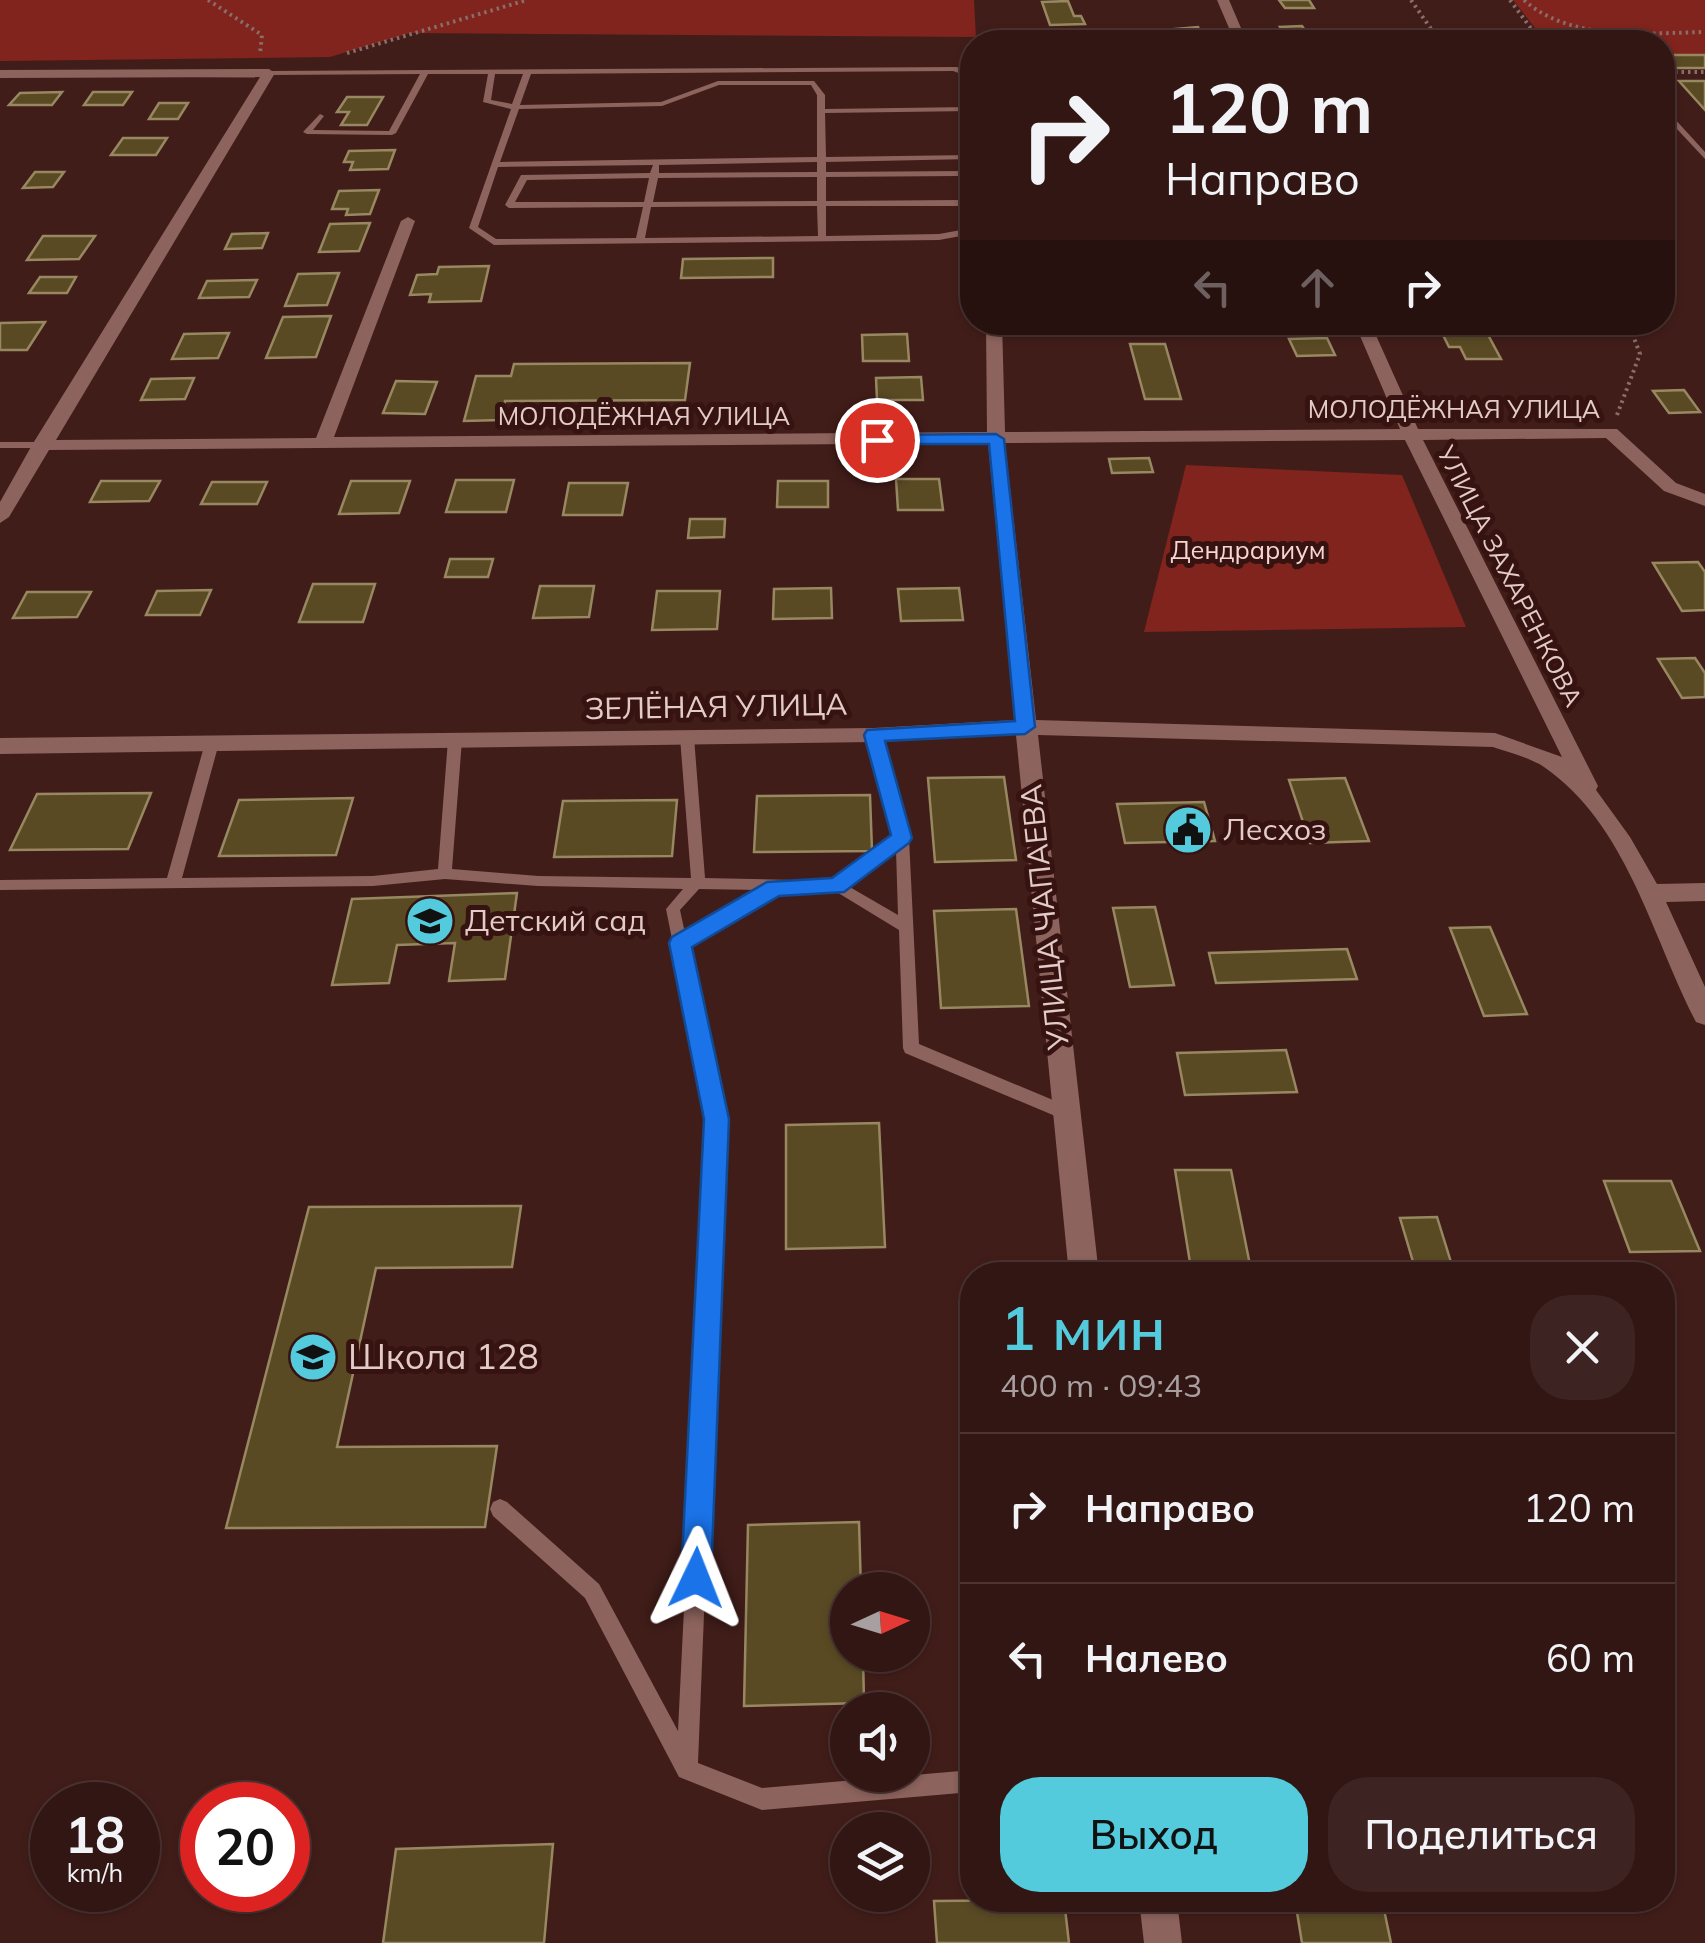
<!DOCTYPE html>
<html lang="ru">
<meta charset="utf-8">
<style>
body{margin:0;font-family:Mulish,sans-serif;background:#3d2321;color:#f1f3f6;height:100vh;display:flex;flex-direction:column;font-size:38px;white-space:nowrap}
*{box-sizing:border-box;margin:0}
p{font-size:32px;color:#a89fa0}
.icon{flex:none;width:55px;height:55px;fill:none;stroke:currentColor;stroke-width:2;stroke-linecap:round;stroke-linejoin:round}
.map{position:relative;flex:1;overflow:hidden}
.drawer{position:absolute;left:960px;top:1262px;width:715px;height:650px;display:flex;flex-direction:column;background:#311613;border-radius:40px;box-shadow:0 2px 8px #0004,0 0 0 2px #4c3533}
.drawer>*{flex:none}
.banner{position:absolute;left:960px;top:30px;width:715px;height:305px;border-radius:40px;box-shadow:0 2px 8px #0004,0 0 0 2px #4c3533;background:#311613;color:#f1f3f6;overflow:hidden}
.needle{width:65px;rotate:86deg}
.buttons{position:absolute;left:830px;top:1572px;display:grid;gap:20px}
.buttons a{display:grid;place-items:center;width:100px;height:100px;border-radius:50%;background:#311613;box-shadow:0 2px 8px #0004,0 0 0 2px #4c3533;font-size:50px}
.speed{position:absolute;left:30px;top:1782px;display:flex;gap:20px;font-size:50px;font-weight:700;text-align:center}
.speed>*{display:grid;place-content:center;width:130px;height:130px;border-radius:50%;background:#311613;box-shadow:0 2px 8px #0004,0 0 0 2px #4c3533;line-height:1}
.speed small{font-size:25px;font-weight:400}
.speed .limit{border:15px solid #d22;background:#fff;color:#111}
.pin{position:absolute;display:grid;place-items:center;width:85px;height:85px;color:#fff;margin:-42px;border:5px solid #fff;border-radius:50%;box-shadow:0 2px 10px #0007}
.me{position:absolute;width:110px;margin:-55px;rotate:2deg;stroke-linejoin:round;filter:drop-shadow(0 0 8px #0008)}
.turn{display:flex;align-items:center;gap:35px;height:210px;padding:0 40px;font-size:45px}
.turn .icon{width:130px;height:130px;stroke-width:2.5}
.turn b{display:block;font-size:70px;line-height:85px}
.lanes{display:flex;align-items:center;height:95px;padding:0 40px;background:#0003;justify-content:center;gap:50px;direction:ltr}
.lanes .off{opacity:.35}
.round{display:grid;place-items:center;flex:none;width:105px;height:105px;border-radius:40px;background:#3d2321}
.headline{display:flex;align-items:center;justify-content:space-between;height:170px;padding:0 40px}
h1{font-size:60px;font-weight:600;line-height:75px;color:#53cbdc}
.primary-button{display:flex;gap:20px;margin-top:auto;padding:20px 40px}
.primary-button a{flex:1;height:115px;border-radius:40px;background:#53cbdc;color:#111;font-size:40px;font-weight:600;line-height:115px;text-align:center}
.primary-button a+a{background:#3d2321;color:#f1f3f6}
ul{padding:0;list-style:none}
li{display:flex;align-items:center;gap:30px;height:150px;padding:0 40px;border-top:2px solid #4c3533}
li div{flex:1}
li b{display:block;font-size:38px}
li em{font-style:normal}
.map>svg:first-child{display:block}
.green{fill:#80241d}
.building{fill:#594a24;stroke:#978861;stroke-width:2.5}
.lines{fill:none;stroke-linecap:round;stroke-linejoin:round}
.path{stroke:#8a6c68;stroke-width:4;stroke-dasharray:2.5 4;stroke-linecap:butt}
.lane{fill:#8d635d;fill-rule:evenodd}
.street{fill:#8d635d;fill-rule:evenodd}
.route{fill:#1a73e8;stroke:#114b97;stroke-width:2.5}
.labels{text-anchor:middle;stroke-width:10;stroke-linejoin:round;paint-order:stroke}
.far-street-label{font-size:25px;fill:#e3cbc7;stroke:#361310}
.far-park-label{font-size:25px;fill:#f5d6d1;stroke:#361310}
.street-label{font-size:30px;fill:#e3cbc7;stroke:#361310}
.poi-label{font-size:30px;fill:#e3cbc7;stroke:#361310;text-anchor:start}
.near-poi-label{font-size:35px;fill:#e3cbc7;stroke:#361310;text-anchor:start}
</style>
<div class="map">
<svg width="1705" height="1943" viewBox="0 0 1705 1943">
<rect width="100%" height="100%" fill="#411d19"/>
<path class="green" d="M0 0H974L976 37 410 33 330 57 0 61Z
M1513 0H1705V54L1663 55 1662 42H1546Z
M1186 465 1402 475 1466 627 1144 632Z"/>
<path class="building" d="M1279 0H1309L1314 8H1285Z
M1068 1 1074 16H1081L1085 24 1050 25 1042 2Z
M1302 26 1310 38H1287L1280 27Z
M1198 27 1205 42H1168L1162 30Z
M1662 55H1705V68H1674Z
M1679 81H1705V110Z
M62 92 52 105H9L20 93Z
M93 92H132L123 105H84Z
M347 97H383L367 125H341L349 112H337Z
M159 103H188L178 119H149Z
M123 138H167L156 155H111Z
M395 150 388 169 350 170 353 162H344L349 151Z
M35 172H64L53 187 23 188Z
M379 190 370 214 346 215 348 209H332L339 191Z
M370 223 359 251 319 252 330 224Z
M268 233 262 248 225 249 232 234Z
M43 236H95L79 259 27 260Z
M773 258V277L681 278 683 259Z
M489 266 481 301 429 302 431 294 410 295 417 275 437 274 439 267Z
M339 273 327 305 285 306 298 274Z
M40 277H76L67 293H29Z
M257 280 249 297 199 298 207 281Z
M331 316 316 357 266 358 283 317Z
M45 322 27 350H0V323Z
M229 333 218 358 172 359 184 334Z
M1442 333H1487L1501 359H1466L1460 347H1449Z
M907 334 909 361H863L862 335Z
M1327 338 1335 355 1297 356 1289 339Z
M1130 344H1165L1181 399H1145Z
M690 363 685 400 505 401 501 420 464 421 476 376H511L514 364Z
M921 377 923 400H877L876 378Z
M194 378 185 399 141 400 151 379Z
M396 381 437 382 425 414 383 413Z
M1684 390 1700 412 1669 413 1653 391Z
M1149 458 1153 472 1112 473 1109 459Z
M896 479H939L943 510H898Z
M456 480H514L506 512H446Z
M101 481H160L149 501 90 502Z
M351 481H410L399 513 339 514Z
M778 481H828V507H777Z
M212 482H267L257 504H201Z
M569 483H628L622 515H563Z
M690 519H725L724 537 688 538Z
M450 559H493L488 577H445Z
M1698 562 1705 572V610L1682 611 1653 563Z
M313 584H375L363 622H299Z
M540 586H594L589 617 533 618Z
M831 588 832 618 773 619 774 589Z
M959 588 963 620 901 621 898 589Z
M211 590 200 615H146L157 591Z
M657 591H720L717 629 652 630Z
M27 592H91L77 617 13 618Z
M1695 658 1705 673V697L1682 698 1658 659Z
M1004 777 1016 860 935 862 928 778Z
M1345 778 1369 841 1310 843 1289 780Z
M151 793 128 849 10 850 37 794Z
M870 795 872 851 754 852 757 796Z
M353 798 336 855 219 856 239 800Z
M677 800 672 856 554 857 563 801Z
M1204 802 1215 841 1125 843 1117 804Z
M517 893 505 979 449 981 455 943 397 945 389 983 332 985 352 899Z
M1155 907 1174 985 1130 987 1113 908Z
M1016 909 1029 1006 941 1008 934 911Z
M1490 927 1527 1014 1484 1016 1450 928Z
M1347 949 1357 979 1216 983 1209 953Z
M1286 1050 1297 1092 1185 1095 1177 1053Z
M879 1123 885 1247 786 1249V1125Z
M1175 1170H1231L1252 1275H1192Z
M1604 1181H1671L1700 1251 1630 1252Z
M521 1206 512 1267 376 1268 337 1447 497 1446 485 1527 226 1528 309 1207Z
M1437 1217 1455 1275H1417L1400 1218Z
M859 1522 861 1590H848V1655H863L864 1703 744 1706 748 1525Z
M553 1844 544 1943H383L396 1849Z
M1064 1900 1069 1943H937L934 1901Z
M1295 1900H1382L1391 1943H1302Z"/>
<g class="lines">
<path class="path" d="M208 0 262 35 260 54
M1411 0 1440 42
M1510 0 1541 42
M1524 0C1571 42 1646 33 1705 32
M347 53 527 0
M1662 72H1705
M1617 415 1640 354 1628 322"/>
<path class="lane" d="M957 67 972 74V78L953 71 531 74 520 105 661 102 718 81H814L825 95V109L972 107V111L825 113 826 157 972 155V159L826 162V172L965 171 968 203 964 206H826V236L939 234 972 228V234L939 240 494 245 469 228 511 109 483 102 488 74H428L396 133 392 135 307 134 303 132 320 114 324 116 313 130 389 131 420 74 269 75 265 73 269 71ZM495 74H523L512 104 491 100ZM719 85H811L817 95V157L500 162 519 109 662 106ZM817 162V172L659 173V165ZM653 165 650 173 521 175 505 205 509 208 643 207 636 238 496 239 478 227 498 167ZM958 176 960 200 826 201V177ZM817 177V201L653 202 658 178ZM649 178 644 202H515L527 180ZM817 206 818 236 645 238 651 207Z
M1662 105 1705 152V159L1662 113Z
M0 442H41L46 445 41 448H0Z
M874 731 881 735 909 838 919 1044 1072 1108 1074 1113 1072 1118 1066 1120 1060 1118 905 1053 903 1048 899 930 835 891 781 890 688 946 724 1119 698 1763 762 1788 972 1770V1792L762 1810 679 1777 585 1598 493 1516 490 1509 493 1502 500 1499 507 1502 599 1584 678 1731 708 1119 666 909 683 889 538 886 445 879 373 886 0 890V880L167 878 205 743 212 738 219 743 182 878 373 876 438 869 448 740 455 736 462 740 452 869 538 876 691 878 680 737 687 733 694 737 705 878 834 881 895 836 867 735ZM896 850 898 915 848 886ZM699 889 760 890 685 933 680 910Z"/>
<path class="street" d="M1217 0H1229L1247 42H1235Z
M269 69 275 73 56 440 316 438 401 221 408 217 415 221 334 437 987 432 986 322H1002L1005 432 1400 429 1354 322H1370L1418 429H1617L1676 483 1705 494V506L1664 491 1606 438 1423 440 1598 786 1596 790 1630 837 1657 884 1705 883V901L1666 902 1705 987V1025L1696 1022C1652 937 1627 824 1544 767 1529 757 1510 753 1493 747L1038 735 1099 1275H1069L1016 735 874 742 0 754V738L874 728 1015 720 988 443 49 450 9 517 0 523V502L32 445 260 77 0 78V70ZM1405 440 1562 757 1495 733 1036 720 1005 443Z
M1139 1900H1177L1182 1943H1144Z"/>
</g>
<path class="route" d="M996 434 1004 439 1035 727 1025 734 885 741 912 838 909 843 844 892 779 896 692 947 729 1119 711 1578 707 1589 696 1593 685 1589 681 1578 704 1119 669 943 672 937 767 882 832 878 891 835 864 735 867 730 1015 721 989 444H877L869 440 877 435Z"/>
<defs>
<g id="civic-disc" transform="scale(2.5)"><circle r="9.5" fill="#53cbdc" stroke="#361310"/><path d="M-.6-6.5H3V-4.5H.6V-3L4-1V1h2V6H-6V1h2V-1L-.6-3ZM-1.2 2.5V6h2.4V2.5Z" fill="#111"/></g>
<g id="school-disc" transform="scale(2.5)"><circle r="9.5" fill="#53cbdc" stroke="#361310"/><path d="M0-5L7-2L0 1L-7-2ZM-4 1L0 2.5L4 1V4Q0 6-4 4Z" fill="#111"/></g>
</defs>
<g fill-rule="evenodd">
<use href="#civic-disc" x="1188" y="830"/>
<use href="#school-disc" x="430" y="921"/>
<use href="#school-disc" x="313" y="1357"/>
</g>
<g class="labels">
<g class="far-street-label">
<text x="1454" y="418">МОЛОДЁЖНАЯ УЛИЦА</text>
<text x="644" y="425">МОЛОДЁЖНАЯ УЛИЦА</text>
<text transform="translate(1510 576) rotate(63)" y="9">УЛИЦА ЗАХАРЕНКОВА</text>
</g>
<g class="far-park-label">
<text x="1248" y="559">Дендрариум</text>
</g>
<g class="street-label">
<text transform="translate(716 707) rotate(-1)" y="10">ЗЕЛЁНАЯ УЛИЦА</text>
<text transform="translate(1045 917) rotate(-96)" y="10">УЛИЦА ЧАПАЕВА</text>
</g>
<g class="poi-label">
<text x="1223" y="840">Лесхоз</text>
<text x="465" y="931">Детский сад</text>
</g>
<g class="near-poi-label">
<text x="348" y="1369">Школа 128</text>
</g>
</g>
</svg>
<div class="buttons">
<a><svg class="needle" viewBox="-14 -14 28 28"><path d="M0-13l5 13h-10z" fill="#e53935"/><path d="M0 13l5-13h-10z" fill="#a89fa0"/></svg></a>
<a><svg class="icon" aria-label="sound" viewBox="0 0 24 24"><path d="M4 9h4l5-4v14l-5-4H4zM17 9q2 3 0 6"/></svg></a>
<a><svg class="icon" aria-label="layers" viewBox="0 0 24 24"><path d="M12 4l9 5-9 5-9-5zM3 14l9 5 9-5"/></svg></a>
</div>
<div class="speed"><div>18<small>km/h</small></div><div class="limit">20</div></div>
<div class="pin" style="left:877px;top:440px;background:#d93025"><svg class="icon" aria-label="arrive" viewBox="0 0 24 24"><path d="M6 21V4h12l-3 4 3 4H6"/></svg></div>
<svg class="me" style="left:696px;top:1578px" viewBox="-20 -20 40 40"><path d="M0-17L14 15 0 8-14 15z" fill="#1a73e8" stroke="#fff" stroke-width="4"/></svg>
<div class="banner">
<div class="turn"><svg class="icon" aria-label="right" viewBox="0 0 24 24"><path d="M7 20v-9h11M14 6l5 5-5 5"/></svg><div><b>120 m</b>Направо</div></div>
<div class="lanes"><svg class="icon off" aria-label="left" viewBox="0 0 24 24"><path d="M17 20v-9H6M10 6l-5 5 5 5"/></svg><svg class="icon off" aria-label="ahead" viewBox="0 0 24 24"><path d="M12 20V5M6 11l6-6 6 6"/></svg><svg class="icon" aria-label="right" viewBox="0 0 24 24"><path d="M7 20v-9h11M14 6l5 5-5 5"/></svg></div>
</div>
<section class="drawer">
<div class="headline"><div><h1>1 мин</h1><p>400 m · 09:43</p></div><a class="round"><svg class="icon" aria-label="close" viewBox="0 0 24 24"><path d="M6 6l12 12M18 6L6 18"/></svg></a></div>
<ul>
<li><svg class="icon" aria-label="right" viewBox="0 0 24 24"><path d="M7 20v-9h11M14 6l5 5-5 5"/></svg><div><b>Направо</b></div><em>120 m</em></li>
<li><svg class="icon" aria-label="left" viewBox="0 0 24 24"><path d="M17 20v-9H6M10 6l-5 5 5 5"/></svg><div><b>Налево</b></div><em>60 m</em></li>
</ul>
<div class="primary-button"><a>Выход</a><a>Поделиться</a></div>
</section>
</div>
